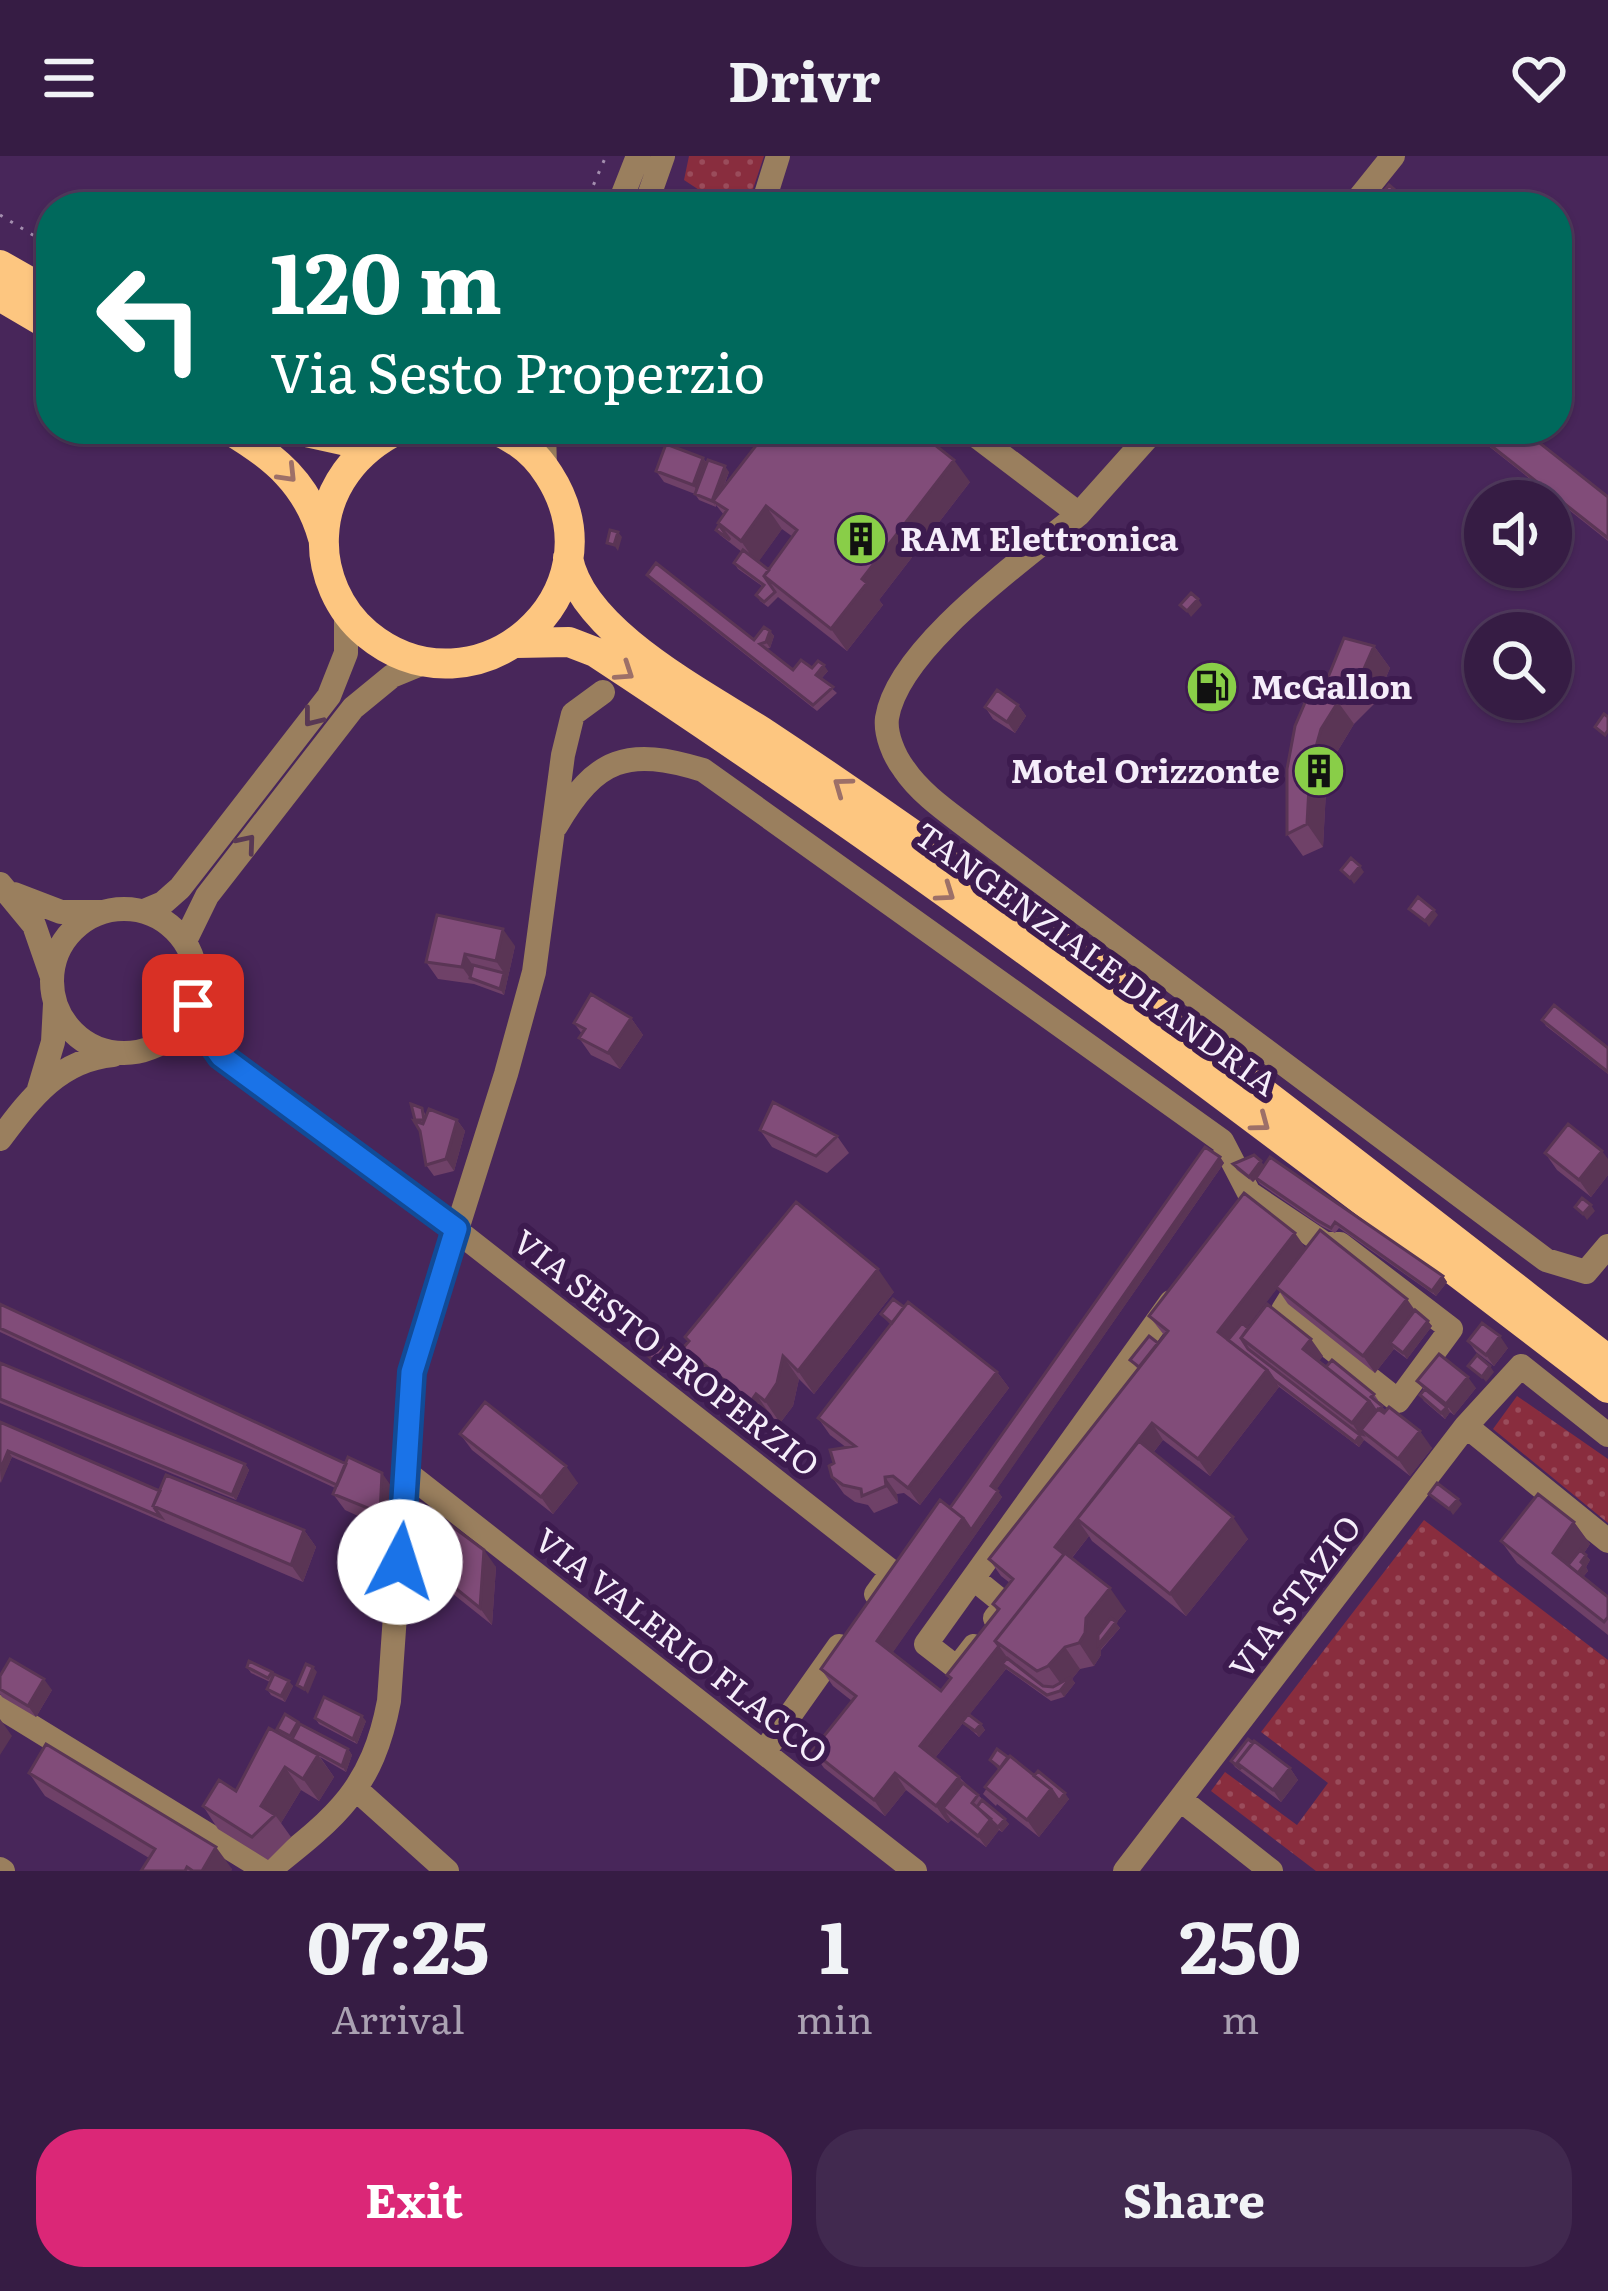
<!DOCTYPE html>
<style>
body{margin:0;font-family:Literata,serif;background:#41294f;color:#f1f3f6;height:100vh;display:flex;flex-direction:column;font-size:45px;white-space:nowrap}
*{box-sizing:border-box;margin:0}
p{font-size:39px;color:#aaa1b2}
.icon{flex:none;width:66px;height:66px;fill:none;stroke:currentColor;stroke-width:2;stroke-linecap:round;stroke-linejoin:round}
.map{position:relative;height:1715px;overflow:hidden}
.side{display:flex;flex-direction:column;background:#361c44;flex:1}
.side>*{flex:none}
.top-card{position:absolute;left:36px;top:36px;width:1536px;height:252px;border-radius:48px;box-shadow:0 3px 9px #0004,0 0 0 3px #503a5d;background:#00695c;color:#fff;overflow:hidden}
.tools{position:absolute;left:1464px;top:324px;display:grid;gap:24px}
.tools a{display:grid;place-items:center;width:108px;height:108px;border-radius:50%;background:#361c44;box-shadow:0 3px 9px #0004,0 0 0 3px #503a5d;font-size:60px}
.pin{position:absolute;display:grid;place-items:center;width:102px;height:102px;color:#fff;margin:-51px;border-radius:24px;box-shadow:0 6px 18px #0006}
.me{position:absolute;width:132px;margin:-66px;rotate:5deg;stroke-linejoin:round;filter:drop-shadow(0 0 9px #0008)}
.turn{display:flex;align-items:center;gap:42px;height:252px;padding:0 36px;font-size:54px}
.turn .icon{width:156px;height:156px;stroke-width:2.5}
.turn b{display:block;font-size:84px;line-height:102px}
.eta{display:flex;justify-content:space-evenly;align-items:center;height:204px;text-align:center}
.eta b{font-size:72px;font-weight:700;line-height:84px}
.cta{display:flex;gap:24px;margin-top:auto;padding:24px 36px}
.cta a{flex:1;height:138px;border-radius:48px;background:#db2777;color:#fff;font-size:48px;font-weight:700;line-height:138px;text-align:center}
.cta a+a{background:#41294f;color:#f1f3f6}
header{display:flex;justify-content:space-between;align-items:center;height:156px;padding:0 36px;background:#361c44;font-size:54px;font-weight:700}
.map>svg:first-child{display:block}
.grass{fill:url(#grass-dots)}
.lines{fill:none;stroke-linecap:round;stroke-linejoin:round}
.path{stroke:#a48faf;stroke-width:3;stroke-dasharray:3 9;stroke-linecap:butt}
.minor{stroke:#9a7f5e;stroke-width:24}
.major{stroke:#fdc680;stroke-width:30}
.wall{fill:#6f4168;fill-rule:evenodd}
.shaded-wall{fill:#5a3555}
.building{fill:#814c79;stroke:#5a3555;stroke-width:3}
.oneway{stroke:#9d7068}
.oneway2{stroke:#593954}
.route-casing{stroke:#114b97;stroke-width:30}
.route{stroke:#1a73e8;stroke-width:21}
.labels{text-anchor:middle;stroke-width:12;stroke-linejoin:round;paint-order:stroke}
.poi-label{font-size:33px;font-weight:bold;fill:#f5edfa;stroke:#3d1b4f;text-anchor:start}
.street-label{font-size:33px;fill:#f5edfa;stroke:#3d1b4f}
</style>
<header><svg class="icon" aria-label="menu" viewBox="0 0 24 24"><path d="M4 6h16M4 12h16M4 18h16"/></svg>Drivr<svg class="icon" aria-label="heart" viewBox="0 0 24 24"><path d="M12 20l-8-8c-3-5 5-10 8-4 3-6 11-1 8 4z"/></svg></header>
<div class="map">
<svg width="1608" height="1715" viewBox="0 0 1608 1715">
<defs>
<pattern id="grass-dots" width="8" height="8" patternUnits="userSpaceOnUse" patternTransform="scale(3)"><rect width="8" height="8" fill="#892d3e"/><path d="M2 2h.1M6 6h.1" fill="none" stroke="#9a4c5b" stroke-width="1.8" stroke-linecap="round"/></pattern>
</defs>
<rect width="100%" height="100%" fill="#48265a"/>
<path class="grass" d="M689 0H764L747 51H725L684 24Z
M1517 1240 1608 1303V1367L1493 1273Z
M1424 1364 1608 1504V1715H1316L1211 1635 1225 1616 1297 1669 1328 1627 1261 1576Z"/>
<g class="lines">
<path class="path" d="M584 51 606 0
M0 59 51 90"/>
<path class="minor" d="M618 51 638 0
M645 51 663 0
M762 51 778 0
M1352 51 1393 0
M544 273 545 312
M967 273 1079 358C1025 403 898 491 887 562 885 578 894 600 904 613 922 640 954 660 979 680L1546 1104 1586 1116 1608 1090
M1079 358 1155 273
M556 670C596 601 628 591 703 614L1222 985 1249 1037 1325 1088H1340L1451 1173 1398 1245 1283 1154 1303 1122
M0 728 34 769 51 818
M14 738 61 756H101
M52 825a72 72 0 1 1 144 0a72 72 0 1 1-144 0Z
M144 755 163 747 180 732 329 540 346 497V455
M185 785 207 740 353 552 392 520 426 506
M193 849 204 876 222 900 456 1074 892 1416 876 1438
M39 933 53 886 55 848
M0 983C31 942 59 904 113 899
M1466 1270 1608 1385
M407 1317 915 1715
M974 1423 1006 1449 995 1462
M974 1490 957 1512 926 1488 1171 1146
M0 1551 267 1715
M764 1596 839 1490
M358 1635 447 1715
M1181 1644 1271 1715
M0 1713 3 1715
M268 1715C336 1661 372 1634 389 1545L412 1216 506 918 534 816 563 599 573 558 603 536
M1125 1715 1466 1270 1521 1210 1608 1279"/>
<path class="major" d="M0 109 51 138
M0 140 51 170
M228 273C274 300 308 328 323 382
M293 273 370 290
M399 273C356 294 326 332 324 380 322 417 339 455 367 478 475 567 625 438 549 319 536 298 516 282 493 273
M568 402C582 477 706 539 767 579 1058 772 1333 990 1608 1204
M516 487 569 486 595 496C944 725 1276 977 1608 1232"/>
</g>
<path class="wall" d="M1467 273H1522L1608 341V385Z
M703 302 707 307 729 316 723 333 970 326 879 444 883 449 847 495 778 441 768 451 760 445 756 439 762 430 738 413 734 407 742 396 720 379 716 374 724 359 716 349V351L699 344 695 338 664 326 656 315ZM782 373 793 381 769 414 758 406Z
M647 419 754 484 770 475 774 480 770 492 766 493 793 514 812 512 828 515 821 523 837 537 817 555 651 424Z
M1374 490 1390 512 1375 547 1354 568 1337 596 1326 634 1323 691 1303 700 1287 678 1307 542Z
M1018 549 1026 560 1015 577 993 563 985 551Z
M515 790 504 839 474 828 438 823 426 806Z
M631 862 643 879 620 913 591 899 579 882 582 878 574 867Z
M1542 864 1608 892V918L1546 870Z
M422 952 426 960 457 964 465 975 454 1015 434 1020 426 1009 420 975 414 965Z
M760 974 837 980 849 997 827 1017 772 991Z
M1545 997 1608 1003V1019L1591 1041 1557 1014Z
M1220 1001 1224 1007 996 1334 1002 1341 892 1497 941 1535 950 1524 947 1519 997 1455 993 1448 1010 1427 1001 1420 989 1403 1138 1213 1130 1204 1158 1187 1164 1179 1149 1160 1306 1093 1415 1154 1432 1170 1407 1203 1394 1193 1375 1217 1288 1148 1277 1132 1247 1171 1323 1200 1319 1205 1374 1238 1378 1244 1377 1246 1386 1255 1432 1292 1410 1320 1364 1284 1359 1291 1278 1230 1279 1231 1210 1320 1163 1284 1153 1297 1248 1383 1186 1460 1092 1385 1089 1380 1072 1402 1126 1455 1116 1467 1120 1472 1101 1494V1499L1094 1510 1080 1513 1072 1523 1075 1527 1064 1541 1051 1545 1006 1513 969 1559 981 1568 985 1574 979 1581 963 1567 935 1602 959 1621 1009 1668 1002 1676 999 1674 986 1691 951 1664 948 1667 906 1634 885 1660 824 1612 812 1595 852 1545 833 1530 821 1513 950 1352Z
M1233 1008 1264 1009 1443 1120 1447 1126 1436 1140 1339 1072 1335 1077 1321 1070 1260 1028 1256 1023 1253 1026 1237 1014Z
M894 1136 814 1238 799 1223 793 1250 780 1267 772 1261 766 1268 699 1215 683 1192 688 1186 685 1181Z
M0 1148 394 1334 392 1374 386 1372V1382L375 1381 371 1375V1366L345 1354 333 1338 335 1332 0 1176Z
M881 1158 997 1216 1009 1232 920 1349 904 1337 897 1338 898 1347 874 1357 868 1349 855 1346 844 1338 832 1321 834 1307 847 1292 830 1279 818 1262 891 1169Z
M1468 1185 1508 1192 1494 1210 1476 1196Z
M0 1207 245 1308 249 1314 236 1344 0 1247Z
M1417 1225 1476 1232 1454 1259 1450 1256 1445 1263 1424 1245 1420 1239 1424 1234Z
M0 1266 160 1335 304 1374 316 1391 303 1426 12 1301 0 1327Z
M460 1278 578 1327 553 1358 472 1294Z
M1574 1366 1590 1388 1584 1397 1590 1404 1586 1411 1588 1415 1583 1421 1608 1441V1479L1517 1407 1501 1385Z
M441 1385 496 1411 492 1469 428 1418 424 1413 443 1414 445 1391Z
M247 1511 272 1516 293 1530 285 1546 271 1539 267 1533 270 1526 251 1517Z
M0 1520 52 1534 36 1561 2 1541 0 1538Z
M315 1562 366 1565 357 1588 319 1568Z
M300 1569 348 1593 352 1599 346 1616 320 1601 334 1621 319 1645 301 1634 281 1667 291 1681 268 1704 218 1673 203 1650 236 1635 281 1578 277 1573Z
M990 1604 1034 1620 1069 1643 1039 1681 997 1648 996 1650 983 1638 999 1614Z
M1231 1605 1290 1612 1298 1624 1281 1646 1235 1611Z
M29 1617 232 1713 231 1715H141L149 1702 45 1640Z"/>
<path class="shaded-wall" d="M703 302 711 313 701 340 693 329Z
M954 304 970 326 879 444 883 449 847 495 831 473 862 423Z
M725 310 729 316 717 347 713 345 716 351 712 345Z
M766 350 782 373 757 408 741 385Z
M618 376 622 381 618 395 614 389Z
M1198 443 1202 449 1191 461 1187 455Z
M770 475 774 480 770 492 766 486Z
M1374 490 1390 512 1375 547 1359 524Z
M824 509 828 515 820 524 816 519Z
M1338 546 1354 568 1337 596 1326 634 1323 691 1307 668 1310 612 1321 573Z
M1018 549 1026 560 1015 577 1007 566Z
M1360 710 1364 716 1354 728 1350 722Z
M1434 754 1438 759 1429 771 1425 765Z
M503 773 515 790 504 839 500 833 504 817 496 805Z
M465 798 477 815 470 822 462 811Z
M631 862 643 879 620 913 608 897Z
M457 964 465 975 454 1015 446 1003Z
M1602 995 1608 1003V1019L1591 1041 1579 1024Z
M1220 1001 1224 1007 995 1336 991 1330Z
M1261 1005 1265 1011 1253 1026 1249 1021Z
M1591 1049 1595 1055 1587 1064 1583 1058Z
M1295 1077 1307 1094 1231 1192 1218 1176Z
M878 1113 894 1136 814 1238 798 1215Z
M1443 1120 1447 1126 1436 1140 1432 1135Z
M1407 1143 1419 1160 1390 1187 1394 1193 1375 1217 1363 1200Z
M1428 1165 1432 1170 1407 1203 1403 1197Z
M1500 1180 1508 1192 1494 1210 1486 1199Z
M1311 1183 1323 1200 1315 1210 1303 1193Z
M664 1193 668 1199 658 1211 654 1205Z
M783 1200 799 1223 793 1250 780 1267 765 1245Z
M1490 1210 1494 1216 1486 1226 1482 1221Z
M1267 1214 1279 1231 1210 1320 1198 1303Z
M997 1216 1009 1232 920 1349 908 1332Z
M1468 1221 1476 1232 1454 1259 1446 1248Z
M756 1238 772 1261 766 1268 751 1245Z
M1369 1245 1382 1250 1386 1256 1361 1274 1366 1281 1360 1279 1352 1267Z
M1447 1251 1450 1256 1445 1263 1441 1257Z
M1152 1267 1163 1284 1092 1375 1077 1363Z
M1420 1275 1432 1292 1410 1320 1398 1303Z
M1360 1279 1364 1284 1359 1291 1355 1286Z
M8 1295 12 1301 1 1327 0 1314Z
M245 1308 249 1314 236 1344 232 1339Z
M566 1310 578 1327 553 1358 541 1341Z
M382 1317 394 1334 392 1374 380 1357Z
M885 1321 897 1338 898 1347 886 1330Z
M998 1335 1002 1341 889 1502 877 1485 963 1362Z
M1458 1343 1462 1348 1453 1359 1449 1353Z
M1233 1361 1248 1383 1186 1460 1170 1438Z
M1077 1363 1089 1380 1070 1404 1055 1391Z
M1574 1366 1590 1388 1570 1418 1553 1397Z
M304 1374 316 1391 303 1426 291 1409Z
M484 1394 496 1411 492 1469 480 1452Z
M1586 1399 1590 1404 1586 1411 1588 1415 1578 1427 1574 1421Z
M1110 1432 1126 1455 1116 1467 1120 1472 1101 1493V1499L1094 1510 1079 1487 1086 1462Z
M999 1490 1011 1507 1002 1508 1006 1513 931 1607 920 1590Z
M1065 1491 1080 1513 1072 1523 1075 1527 1064 1541 1060 1535 1063 1531 1048 1510Z
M313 1511 317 1516 308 1538 304 1533Z
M44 1523 52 1534 36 1561 28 1550Z
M289 1525 293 1530 285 1546 281 1540Z
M362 1560 366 1565 357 1588 353 1583Z
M0 1563 12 1580 0 1599Z
M981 1568 985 1574 979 1581 975 1575Z
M348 1593 352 1599 346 1616 342 1610Z
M318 1599 334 1621 319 1645 303 1623Z
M285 1611 301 1634 281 1667 275 1659 261 1650Z
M1290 1612 1298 1624 1281 1646 1273 1634Z
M895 1617 906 1634 885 1660 874 1644Z
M959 1621 971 1638 943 1652 951 1664 948 1667 936 1650Z
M1051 1633 1065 1637 1069 1643 1039 1681 1027 1664Z
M991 1663 999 1674 986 1691 978 1680Z
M1005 1663 1009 1668 1002 1676 998 1671Z
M216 1691 232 1713 231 1715H202Z"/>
<path class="building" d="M1389 29 1415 51H1371Z
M1222 38 1225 50 1213 51 1210 42Z
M769 273H915L954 304 862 423 867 427 831 473 764 420 797 374 766 350 741 385 718 367 727 354 713 345Z
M1470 273H1522L1608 341V382Z
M666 288 703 302 693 329 656 315Z
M708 304 725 310 712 345 695 338Z
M719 369 730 384 716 374Z
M610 374 618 376 614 389 607 387Z
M743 394 769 414 764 420 775 436 764 446 756 439 764 429 734 407Z
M656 407 754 484 764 471 770 475 766 486 760 488 793 514 801 504 812 512 818 505 824 509 816 519 833 531 813 549 647 419Z
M1191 437 1198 443 1187 455 1180 449Z
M1344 482 1374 490 1359 524 1338 546 1321 573 1310 612 1307 668 1287 678V613L1295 570 1307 542 1329 519Z
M997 534 1018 549 1007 566 985 551Z
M1604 558 1608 561V574L1605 579 1595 571Z
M1351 702 1360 710 1350 722 1341 714Z
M1418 741 1434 754 1425 765 1409 753Z
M437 759 503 773 496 805 465 798 462 811 426 806Z
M473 809 504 817 500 833 470 822Z
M591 838 631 862 608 897 579 882 585 873 574 867Z
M1554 849 1608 892V916L1542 864Z
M773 946 837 980 816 1000 760 974Z
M411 948 422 952 424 964H415Z
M429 953 457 964 446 1003 426 1009 420 975 414 965 423 968Z
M1568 968 1602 995 1579 1024 1545 997Z
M1205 991 1220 1001 991 1330 998 1335 971 1374 963 1362 950 1352Z
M1254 999 1261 1005 1249 1021 1233 1008Z
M1270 1001 1443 1120 1432 1135 1335 1066 1331 1072 1317 1064 1256 1022Z
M1244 1037 1295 1077 1218 1176 1267 1214 1198 1303 1152 1267 1077 1363 1055 1391 1064 1398 995 1485 999 1490 920 1590 959 1621 936 1650 895 1617 874 1644 812 1595 856 1540 821 1513 940 1344 963 1362 877 1485 941 1535 951 1522 947 1519 999 1453 993 1448 1013 1423 989 1403 1168 1175 1149 1160Z
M1582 1042 1591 1049 1583 1058 1575 1051Z
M796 1046 878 1113 798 1215 783 1200 777 1227 765 1245 756 1238 751 1245 683 1192 689 1185 685 1181Z
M1320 1074 1407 1143 1363 1200 1276 1131Z
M893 1143 904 1151 892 1167 881 1158Z
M908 1146 997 1216 908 1332 893 1320 885 1321 886 1330 862 1340 861 1333 843 1329 832 1321 829 1310 834 1307 830 1294 855 1290 818 1262Z
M0 1148 346 1308 337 1329 0 1172Z
M1267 1148 1311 1183 1303 1193 1369 1245 1352 1267 1241 1182Z
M1415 1154 1428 1165 1403 1197 1390 1187Z
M1242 1167 1248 1172 1241 1182 1248 1193 1360 1279 1355 1286 1274 1224 1267 1214 1228 1184Z
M1482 1167 1500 1180 1486 1199 1468 1185Z
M1149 1180 1158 1187 1139 1211 1130 1204Z
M658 1188 664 1193 654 1205 647 1199Z
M1439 1198 1468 1221 1446 1248 1417 1225Z
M1477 1199 1490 1210 1482 1221 1468 1210Z
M1332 1204 1374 1238 1371 1241 1382 1250 1379 1254 1376 1255 1369 1245 1326 1211Z
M0 1207 245 1308 232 1339 0 1243Z
M1425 1233 1447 1251 1441 1257 1420 1239Z
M485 1246 566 1310 541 1341 460 1278Z
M1389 1251 1420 1275 1398 1303 1361 1274 1378 1253 1384 1257Z
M0 1266 160 1335 153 1350 161 1361 8 1295 0 1314Z
M1139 1285 1233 1361 1170 1438 1077 1363Z
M348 1301 382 1317 380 1357 333 1338Z
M166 1319 304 1374 291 1409 153 1350Z
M1437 1327 1458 1343 1449 1353 1429 1338Z
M1538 1338 1574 1366 1553 1397 1608 1441V1461L1604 1466 1501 1385Z
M372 1362 383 1367 382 1376 371 1375Z
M441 1362 484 1394 480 1452 443 1422 446 1388 441 1385Z
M1580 1394 1586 1399 1581 1406 1584 1409 1578 1417 1568 1409Z
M1065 1397 1110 1432 1086 1462 1085 1477 1079 1487 1065 1491 1048 1510 1037 1515 995 1485Z
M426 1400 443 1414V1422L450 1433 424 1413Z
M1111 1462 1116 1466 1098 1489V1479Z
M1007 1502 1043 1530 1053 1531 1071 1521 1060 1535 1047 1539 1002 1508Z
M10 1503 44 1523 28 1550 0 1533V1520Z
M249 1505 272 1516 268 1522 247 1511Z
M306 1508 313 1511 304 1533 297 1529Z
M274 1518 289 1525 281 1540 267 1533Z
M324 1541 362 1560 353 1583 315 1562Z
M285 1558 298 1566 290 1580 277 1573Z
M968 1558 981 1568 975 1575 962 1566Z
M300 1568 348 1593 342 1610 292 1583Z
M269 1572 318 1599 303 1623 285 1611 261 1650 275 1659 252 1681 203 1650 219 1624 236 1635Z
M1248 1583 1253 1587 1237 1607 1241 1613 1231 1605Z
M1254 1585 1290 1612 1273 1634 1237 1607Z
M46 1588 216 1691 202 1715H193L187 1711 185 1715H141L155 1693 29 1617Z
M997 1593 1008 1601 1000 1612 990 1604Z
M1010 1600 1051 1633 1027 1664 985 1631Z
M1038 1615 1065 1637 1059 1645 1051 1633 1034 1620Z
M963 1627 978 1639 972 1647 991 1663 978 1680 943 1652Z
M982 1644 1005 1663 998 1671 977 1651Z"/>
<defs><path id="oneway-chevron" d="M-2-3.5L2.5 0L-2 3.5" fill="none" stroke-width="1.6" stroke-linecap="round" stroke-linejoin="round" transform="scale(3)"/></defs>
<g class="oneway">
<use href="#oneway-chevron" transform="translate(288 318) rotate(46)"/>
<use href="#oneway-chevron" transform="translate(625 516) rotate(34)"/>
<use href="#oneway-chevron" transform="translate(842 630) rotate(-144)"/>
<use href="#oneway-chevron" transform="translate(946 737) rotate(35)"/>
<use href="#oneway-chevron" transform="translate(1261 967) rotate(37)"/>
</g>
<g class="oneway2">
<use href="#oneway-chevron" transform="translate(312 562) rotate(128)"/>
<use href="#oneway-chevron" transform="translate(247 687) rotate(-50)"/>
</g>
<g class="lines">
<g class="route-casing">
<path id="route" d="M193 849 204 876 221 900 456 1073 412 1216 400 1406"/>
</g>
<use href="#route" class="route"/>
</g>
<defs>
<g id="building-disc" transform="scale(2.7)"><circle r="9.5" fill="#89ce48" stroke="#3d1b4f"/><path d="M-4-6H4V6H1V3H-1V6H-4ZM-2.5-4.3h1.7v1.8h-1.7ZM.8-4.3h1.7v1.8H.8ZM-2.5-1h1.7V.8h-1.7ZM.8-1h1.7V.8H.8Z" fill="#111"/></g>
<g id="fuel-disc" transform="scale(2.7)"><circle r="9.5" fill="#89ce48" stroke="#3d1b4f"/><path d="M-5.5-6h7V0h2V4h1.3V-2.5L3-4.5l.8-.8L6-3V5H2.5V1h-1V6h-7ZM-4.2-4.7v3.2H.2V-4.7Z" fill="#111"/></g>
</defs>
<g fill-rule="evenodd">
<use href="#building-disc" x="861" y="383"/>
<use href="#fuel-disc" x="1212" y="531"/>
<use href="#building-disc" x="1319" y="615"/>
</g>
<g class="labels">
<g class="poi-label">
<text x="900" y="395">RAM Elettronica</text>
<text x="1251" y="543">McGallon</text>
<text x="1280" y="627" text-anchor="end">Motel Orizzonte</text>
</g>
<g class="street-label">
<text transform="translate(1096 803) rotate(36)" y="12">TANGENZIALE DI ANDRIA</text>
<text transform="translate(666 1197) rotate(38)" y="12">VIA SESTO PROPERZIO</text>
<text transform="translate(1295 1441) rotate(-53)" y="12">VIA STAZIO</text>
<text transform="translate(681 1490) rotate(38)" y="12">VIA VALERIO FLACCO</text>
</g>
</g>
</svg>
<div class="tools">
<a><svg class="icon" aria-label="sound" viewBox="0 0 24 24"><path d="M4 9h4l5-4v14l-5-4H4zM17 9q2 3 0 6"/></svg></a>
<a><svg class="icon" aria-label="search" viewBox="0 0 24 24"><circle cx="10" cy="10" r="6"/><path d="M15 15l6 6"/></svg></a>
</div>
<div class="pin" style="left:193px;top:849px;background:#d93025"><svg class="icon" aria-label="arrive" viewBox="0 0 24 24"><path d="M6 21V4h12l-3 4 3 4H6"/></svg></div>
<svg class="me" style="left:400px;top:1406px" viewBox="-20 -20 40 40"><circle r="19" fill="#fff"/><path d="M0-13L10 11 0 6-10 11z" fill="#1a73e8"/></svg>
<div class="top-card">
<div class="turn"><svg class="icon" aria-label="left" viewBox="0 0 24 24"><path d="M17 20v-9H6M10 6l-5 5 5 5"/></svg><div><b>120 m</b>Via Sesto Properzio</div></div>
</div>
</div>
<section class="side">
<div class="eta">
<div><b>07:25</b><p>Arrival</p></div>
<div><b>1</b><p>min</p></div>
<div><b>250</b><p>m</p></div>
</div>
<div class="cta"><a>Exit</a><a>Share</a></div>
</section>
